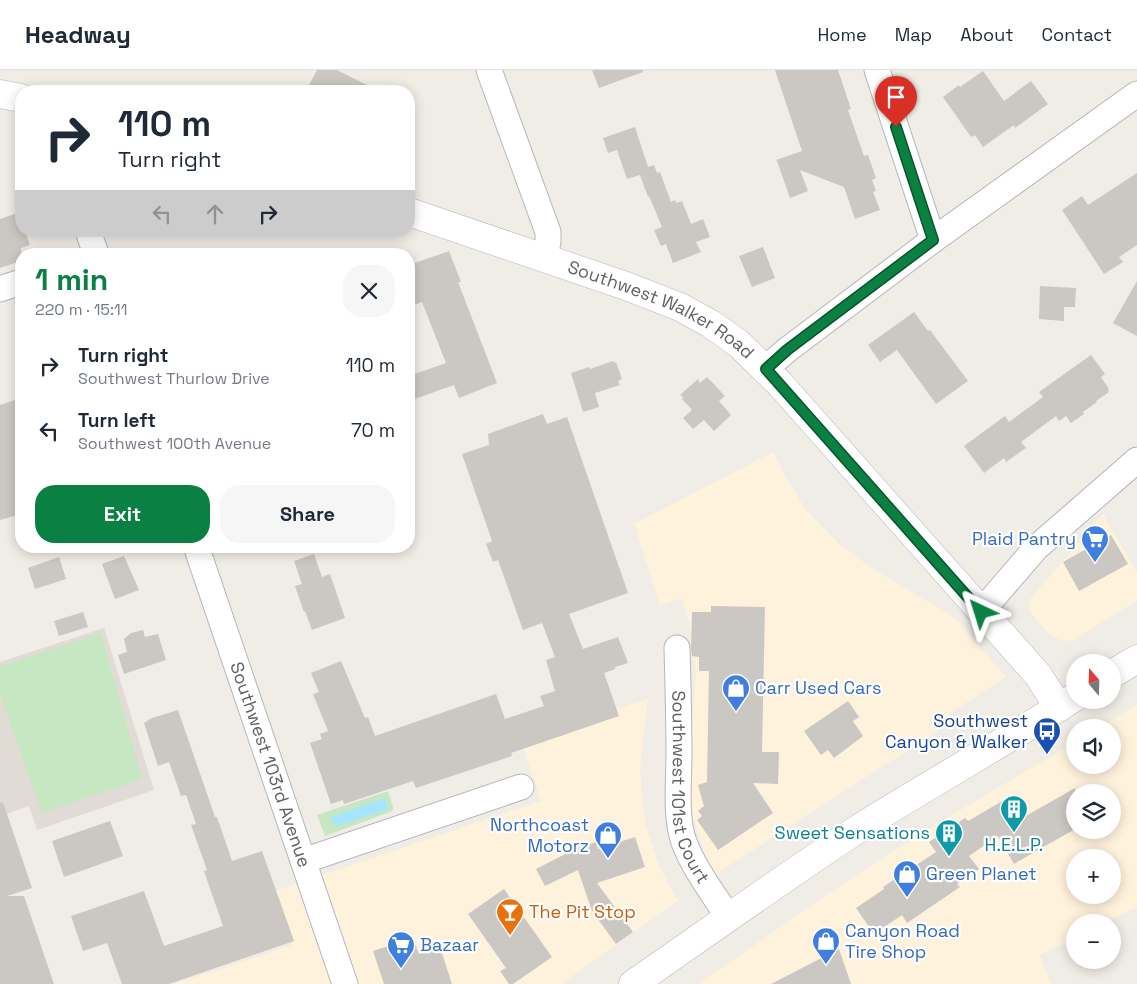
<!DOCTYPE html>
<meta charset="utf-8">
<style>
body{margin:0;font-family:"Space Grotesk",sans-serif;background:#f6f6f7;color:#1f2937;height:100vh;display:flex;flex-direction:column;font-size:19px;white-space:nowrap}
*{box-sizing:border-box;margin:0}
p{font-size:16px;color:#747a83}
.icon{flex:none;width:28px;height:28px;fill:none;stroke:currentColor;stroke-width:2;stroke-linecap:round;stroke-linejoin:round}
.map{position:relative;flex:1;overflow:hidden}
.drawer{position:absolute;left:15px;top:178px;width:400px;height:305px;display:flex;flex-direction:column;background:#fff;border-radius:20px;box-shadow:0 2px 12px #0003}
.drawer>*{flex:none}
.top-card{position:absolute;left:15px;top:15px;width:400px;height:152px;border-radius:20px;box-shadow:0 2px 12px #0003;background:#fff;color:#1f2937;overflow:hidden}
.needle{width:32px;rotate:341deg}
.controls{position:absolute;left:1066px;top:584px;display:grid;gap:10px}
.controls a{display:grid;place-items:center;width:55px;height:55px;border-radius:50%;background:#fff;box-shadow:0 2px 12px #0003;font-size:25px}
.pin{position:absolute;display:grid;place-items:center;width:42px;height:42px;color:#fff;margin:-51px -21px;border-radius:50% 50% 50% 0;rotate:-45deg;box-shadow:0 0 5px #0007}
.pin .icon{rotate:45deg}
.me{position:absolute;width:55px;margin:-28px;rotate:319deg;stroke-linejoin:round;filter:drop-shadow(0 0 4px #0008)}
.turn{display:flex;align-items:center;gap:18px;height:105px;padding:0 20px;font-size:22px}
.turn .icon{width:65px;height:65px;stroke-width:2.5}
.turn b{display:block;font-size:35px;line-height:42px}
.lanes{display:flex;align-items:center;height:48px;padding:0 20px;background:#0003;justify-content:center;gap:25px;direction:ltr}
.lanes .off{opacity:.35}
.round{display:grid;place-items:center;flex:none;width:52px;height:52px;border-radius:20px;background:#f6f6f7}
.overview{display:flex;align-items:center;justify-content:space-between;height:85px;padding:0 20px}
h1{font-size:30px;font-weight:700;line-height:38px;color:#0b8043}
.button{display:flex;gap:10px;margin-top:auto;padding:10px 20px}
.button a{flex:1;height:58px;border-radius:20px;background:#0b8043;color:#fff;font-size:20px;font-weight:700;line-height:58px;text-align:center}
.button a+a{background:#f6f6f7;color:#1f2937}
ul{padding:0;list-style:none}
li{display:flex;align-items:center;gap:15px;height:65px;padding:0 20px}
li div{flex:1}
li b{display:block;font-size:19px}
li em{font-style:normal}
header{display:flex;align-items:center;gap:30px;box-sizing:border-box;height:70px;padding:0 25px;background:#fff;border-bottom:1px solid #e0e1e3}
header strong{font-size:24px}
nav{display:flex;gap:28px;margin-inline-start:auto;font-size:18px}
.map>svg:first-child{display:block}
.commercial{fill:#fef2dd;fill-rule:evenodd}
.education{fill:#e0dbd4}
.green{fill:#c7e7c3}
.water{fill:#a7e4ff}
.building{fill:#cbc7c3}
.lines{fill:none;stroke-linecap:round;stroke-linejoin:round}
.minor-casing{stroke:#b3b7ba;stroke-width:27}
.secondary-casing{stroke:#b4b9bd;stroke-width:29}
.minor{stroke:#fff;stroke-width:25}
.secondary{stroke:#fff;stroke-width:28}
.route-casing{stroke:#07532c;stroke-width:12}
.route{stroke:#0b8043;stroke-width:9}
.labels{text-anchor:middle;stroke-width:4.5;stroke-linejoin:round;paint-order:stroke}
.street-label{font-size:18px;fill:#5d6266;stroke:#fff}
.shop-label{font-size:18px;fill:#366cbe;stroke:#fff;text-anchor:start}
.transit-label{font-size:18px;fill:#164399;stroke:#fff;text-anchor:end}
.culture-label{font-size:18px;fill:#0d838f;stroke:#fff;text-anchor:end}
.food-label{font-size:18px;fill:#c56008;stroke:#fff;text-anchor:start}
</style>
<header>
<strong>Headway</strong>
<nav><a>Home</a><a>Map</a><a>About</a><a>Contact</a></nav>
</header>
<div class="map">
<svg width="1137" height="914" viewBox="0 0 1137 914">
<rect width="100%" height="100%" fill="#f0ece6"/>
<path class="commercial" d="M773 382 783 402 806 440 838 473 866 494 955 548 1006 607 944 647 947 655 716 804 706 786 692 744 687 701 696 605 689 552 682 528 660 535 634 454Z
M1103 444 1137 502V531L1072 571 1060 570 1049 564 1030 542 1029 532 1030 529Z
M648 629 640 700 645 752 661 800 678 831 561 914H174L292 875 275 821 541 731 521 671Z
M1137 635V837L1106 852H1075V868L1040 885 1051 914H699L820 829 870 796 930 758 1075 672V695H1112V658L1100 657ZM1075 722H1112V760H1075ZM1075 788H1112V825H1075Z"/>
<path class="education" d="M104 558 154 720 37 760 29 736 0 746V592Z"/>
<path class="green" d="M101 563 142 709 42 743 0 625V596Z
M388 721 393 737V740L390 742 325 766 317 745Z"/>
<path class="water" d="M385 728 388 739 335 757 331 747Z"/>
<path class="building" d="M317 0H337L379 21H306Z
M592 0H643V2L599 18Z
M775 0H838L851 39 848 40 864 86 868 85 876 108 872 110 876 121 873 122 880 140 855 149 844 117 800 100 808 121 790 128 777 91 776 90 802 81Z
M983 1 1004 31 1031 11 1048 34 1015 58 1014 55 983 77 975 65 971 67 943 27 959 15 960 17Z
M635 57 648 97 654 95 657 103 660 102 671 132 675 130 676 133 682 131 691 154 703 149 710 167 696 172 701 182 673 193 666 174 661 176 654 160 662 157 649 126 648 127 640 105 627 109 617 80 608 83 603 68Z
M1137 103V175L1119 187 1123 192 1104 204 1062 140 1082 126 1088 135Z
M21 142V161H25L30 175 21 178V191L0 198V149Z
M763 177 775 208 752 217 739 186Z
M449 181 461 212H458L497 313 459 328 454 315 409 331V306L446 293 422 232 409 237V195Z
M1137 211V266L1113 253Z
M1040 216 1076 218 1075 237H1064V251L1039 249Z
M914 242 928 261 930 260 968 311 936 334 897 280 880 292 868 275Z
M1091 285 1105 304 1101 307 1109 319 1108 320 1109 322 1096 331 1097 332 1083 342 1084 344 1071 353 1066 346 1059 351 1056 346 1021 372 1026 378 1006 392 1004 388 984 403 964 376 1005 346 1009 352 1043 327 1039 322Z
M613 291 614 293 616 292 622 309 618 311 620 315 595 323 599 337 583 342 571 303 589 297 590 299Z
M707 307 725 326 719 331 731 345 714 361 704 350 693 359 683 348 692 340 682 329 683 327 680 325 698 309 700 313Z
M21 328V444L0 450V335Z
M543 344 547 354 567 347 628 523 569 544 583 579 618 567 628 593 615 597V599L604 603 619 646 511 683 512 686 416 718 413 711 344 734 343 730 331 734 310 673 322 669 320 664 328 661 313 624 319 622 311 603 341 591 365 648 368 647 375 666 496 624 505 649 544 636 540 626 555 621 546 590 555 587 542 553 523 560 498 490 493 492 486 474 492 471 462 384 489 375 488 364Z
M1111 465 1128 494 1079 521 1063 492Z
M314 484 322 507 330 504 345 548 312 560 305 541 304 542 295 516 302 514 294 491Z
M124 486 139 520 115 529 102 494Z
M59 487 66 509 35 519 28 498Z
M711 536 765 537 762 682H779L778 714 753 713 773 743 718 780 697 750 702 746 698 741 704 736 698 715 707 712 709 601H699V587L692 586 691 579 692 542H711Z
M83 542 88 557 59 566 54 551Z
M143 560 145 567 158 564 166 590 124 604 118 585 127 582 124 569 131 563Z
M848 631 859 647 853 651 863 666 834 688 828 680 821 685 804 661Z
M178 640 215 747H217L232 791 262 781 294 871 169 914H122L107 873 83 881 71 846 144 821 164 876 223 856 204 801 207 800 191 755 196 754 186 725 181 726 169 692 158 696 144 653 152 648Z
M1075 718V759L1014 794 998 766 969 786 979 799 957 814 960 817 907 853 902 845 874 864 856 838 884 819 883 817 936 782 929 772 965 748 968 751 1011 726 1024 747Z
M3 732 32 818 7 826H24L54 914H0V733Z
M110 751 123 786 64 807 52 771Z
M635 767 645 797 597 813 633 862 616 874 592 841 578 800 545 816 536 799 577 778 596 772 598 779Z
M504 819 552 887 513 914H509L500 901 506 898 468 844Z
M413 868 419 884 440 877 452 914H384L373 881Z
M839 879 851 914H771Z"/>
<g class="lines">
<g class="minor-casing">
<g id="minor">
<path d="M489 0 548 162V171L545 188"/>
<path d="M877 0 933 170"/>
<path d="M88 161 96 184"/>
<path d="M0 219 21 212"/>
<path d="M765 299 787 280 933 170 1137 24"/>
<path id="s1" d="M196 476 345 914"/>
<path d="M981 542 1036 478 1137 390"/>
<path id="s2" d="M677 578C678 614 679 649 679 685 679 710 675 748 684 772 694 799 713 823 728 847"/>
<path d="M303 791 521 717"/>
</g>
</g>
<g class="secondary-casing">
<g id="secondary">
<path d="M0 24 21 28"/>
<path id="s3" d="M409 142 626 216 680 237 711 254 739 274 780 314 1038 605 1059 638"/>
<path d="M1112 604 1137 589"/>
<path d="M633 914C708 862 782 809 858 759 929 714 1004 673 1075 627"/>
</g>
</g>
<use href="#minor" class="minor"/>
<use href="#secondary" class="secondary"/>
</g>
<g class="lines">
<g class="route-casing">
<path id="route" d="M896 57 933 170 787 280 766 299 981 542"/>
</g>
<use href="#route" class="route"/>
</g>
<defs>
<g id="supermarket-pin" transform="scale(1.4375)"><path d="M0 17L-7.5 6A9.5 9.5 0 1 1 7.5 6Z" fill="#3f7fe0" stroke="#fff"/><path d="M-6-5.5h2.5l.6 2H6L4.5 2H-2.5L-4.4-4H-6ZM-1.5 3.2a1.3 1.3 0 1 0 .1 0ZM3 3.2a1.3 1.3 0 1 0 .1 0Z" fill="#fff"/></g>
<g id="shop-pin" transform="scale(1.4375)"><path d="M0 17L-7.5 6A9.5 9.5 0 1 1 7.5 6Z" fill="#3f7fe0" stroke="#fff"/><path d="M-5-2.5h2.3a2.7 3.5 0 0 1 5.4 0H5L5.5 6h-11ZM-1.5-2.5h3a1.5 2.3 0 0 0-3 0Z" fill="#fff"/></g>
<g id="bus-pin" transform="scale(1.4375)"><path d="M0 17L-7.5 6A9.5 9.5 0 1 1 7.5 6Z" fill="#1a4fb4" stroke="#fff"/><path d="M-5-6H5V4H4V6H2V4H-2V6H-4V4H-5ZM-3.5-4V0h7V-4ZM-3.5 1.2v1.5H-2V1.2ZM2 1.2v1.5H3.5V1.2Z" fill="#fff"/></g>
<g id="building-pin" transform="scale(1.4375)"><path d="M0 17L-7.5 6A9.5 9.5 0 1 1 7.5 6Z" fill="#0f9aa8" stroke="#fff"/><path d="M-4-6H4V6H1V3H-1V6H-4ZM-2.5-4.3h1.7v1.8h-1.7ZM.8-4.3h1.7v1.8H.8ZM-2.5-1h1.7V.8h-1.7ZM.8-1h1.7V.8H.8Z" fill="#fff"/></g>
<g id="bar-pin" transform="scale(1.4375)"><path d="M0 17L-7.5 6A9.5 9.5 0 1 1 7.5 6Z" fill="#e8710a" stroke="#fff"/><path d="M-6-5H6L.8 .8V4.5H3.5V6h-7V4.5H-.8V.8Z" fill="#fff"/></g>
</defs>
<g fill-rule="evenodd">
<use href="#supermarket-pin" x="1095" y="469"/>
<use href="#shop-pin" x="736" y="618"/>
<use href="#bus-pin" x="1047" y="661"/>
<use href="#building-pin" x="1014" y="739"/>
<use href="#building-pin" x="949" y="763"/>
<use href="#shop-pin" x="608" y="765"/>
<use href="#shop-pin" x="907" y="804"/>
<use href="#bar-pin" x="510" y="842"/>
<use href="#shop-pin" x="826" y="871"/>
<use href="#supermarket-pin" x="401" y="875"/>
</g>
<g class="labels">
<g class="street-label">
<text dy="6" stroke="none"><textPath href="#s3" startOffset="271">Southwest Walker Road</textPath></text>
<text dy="6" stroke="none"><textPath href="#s1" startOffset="231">Southwest 103rd Avenue</textPath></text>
<text dy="6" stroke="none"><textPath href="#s2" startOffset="141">Southwest 101st Court</textPath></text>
</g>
<g class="shop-label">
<text x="1076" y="475" text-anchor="end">Plaid Pantry</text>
<text x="755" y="624">Carr Used Cars</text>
<text x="589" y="761" text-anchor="end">Northcoast<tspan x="589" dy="21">Motorz</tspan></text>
<text x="926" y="810">Green Planet</text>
<text x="845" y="867">Canyon Road<tspan x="845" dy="21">Tire Shop</tspan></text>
<text x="420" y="881">Bazaar</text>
</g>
<g class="transit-label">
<text x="1028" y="657">Southwest<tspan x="1028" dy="21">Canyon &amp; Walker</tspan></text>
</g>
<g class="culture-label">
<text x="930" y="769">Sweet Sensations</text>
<text x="1014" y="781" text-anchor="middle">H.E.L.P.</text>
</g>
<g class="food-label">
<text x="529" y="848">The Pit Stop</text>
</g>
</g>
</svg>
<div class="controls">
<a><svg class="needle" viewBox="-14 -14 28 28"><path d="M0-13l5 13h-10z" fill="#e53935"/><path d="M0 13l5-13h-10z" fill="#747a83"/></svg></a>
<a><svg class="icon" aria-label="sound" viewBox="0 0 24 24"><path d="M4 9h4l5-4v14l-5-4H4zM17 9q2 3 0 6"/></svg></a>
<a><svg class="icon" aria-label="layers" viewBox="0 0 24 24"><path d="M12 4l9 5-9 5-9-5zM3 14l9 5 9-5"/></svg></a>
<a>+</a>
<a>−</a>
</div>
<div class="pin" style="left:896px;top:57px;background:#d93025"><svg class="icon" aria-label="arrive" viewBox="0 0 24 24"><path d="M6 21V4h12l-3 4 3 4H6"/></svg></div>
<svg class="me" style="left:981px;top:542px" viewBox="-20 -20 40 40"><path d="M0-17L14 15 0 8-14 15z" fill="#0b8043" stroke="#fff" stroke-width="4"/></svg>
<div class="top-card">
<div class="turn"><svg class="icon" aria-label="right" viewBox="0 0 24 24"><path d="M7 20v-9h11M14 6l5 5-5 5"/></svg><div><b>110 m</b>Turn right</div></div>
<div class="lanes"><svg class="icon off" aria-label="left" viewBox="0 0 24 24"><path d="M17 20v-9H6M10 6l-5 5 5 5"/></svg><svg class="icon off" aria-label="ahead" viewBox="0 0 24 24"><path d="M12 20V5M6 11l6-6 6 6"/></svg><svg class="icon" aria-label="right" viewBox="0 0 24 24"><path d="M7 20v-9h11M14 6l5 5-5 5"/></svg></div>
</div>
<section class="drawer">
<div class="overview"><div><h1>1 min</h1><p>220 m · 15:11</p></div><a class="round"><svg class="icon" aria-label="close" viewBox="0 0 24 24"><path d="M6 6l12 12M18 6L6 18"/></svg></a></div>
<ul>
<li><svg class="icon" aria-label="right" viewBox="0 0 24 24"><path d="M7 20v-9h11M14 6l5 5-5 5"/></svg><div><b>Turn right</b><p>Southwest Thurlow Drive</p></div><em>110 m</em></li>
<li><svg class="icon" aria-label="left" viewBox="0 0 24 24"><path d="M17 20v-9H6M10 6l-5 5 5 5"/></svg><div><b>Turn left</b><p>Southwest 100th Avenue</p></div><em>70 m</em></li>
</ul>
<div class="button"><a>Exit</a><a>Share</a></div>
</section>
</div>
